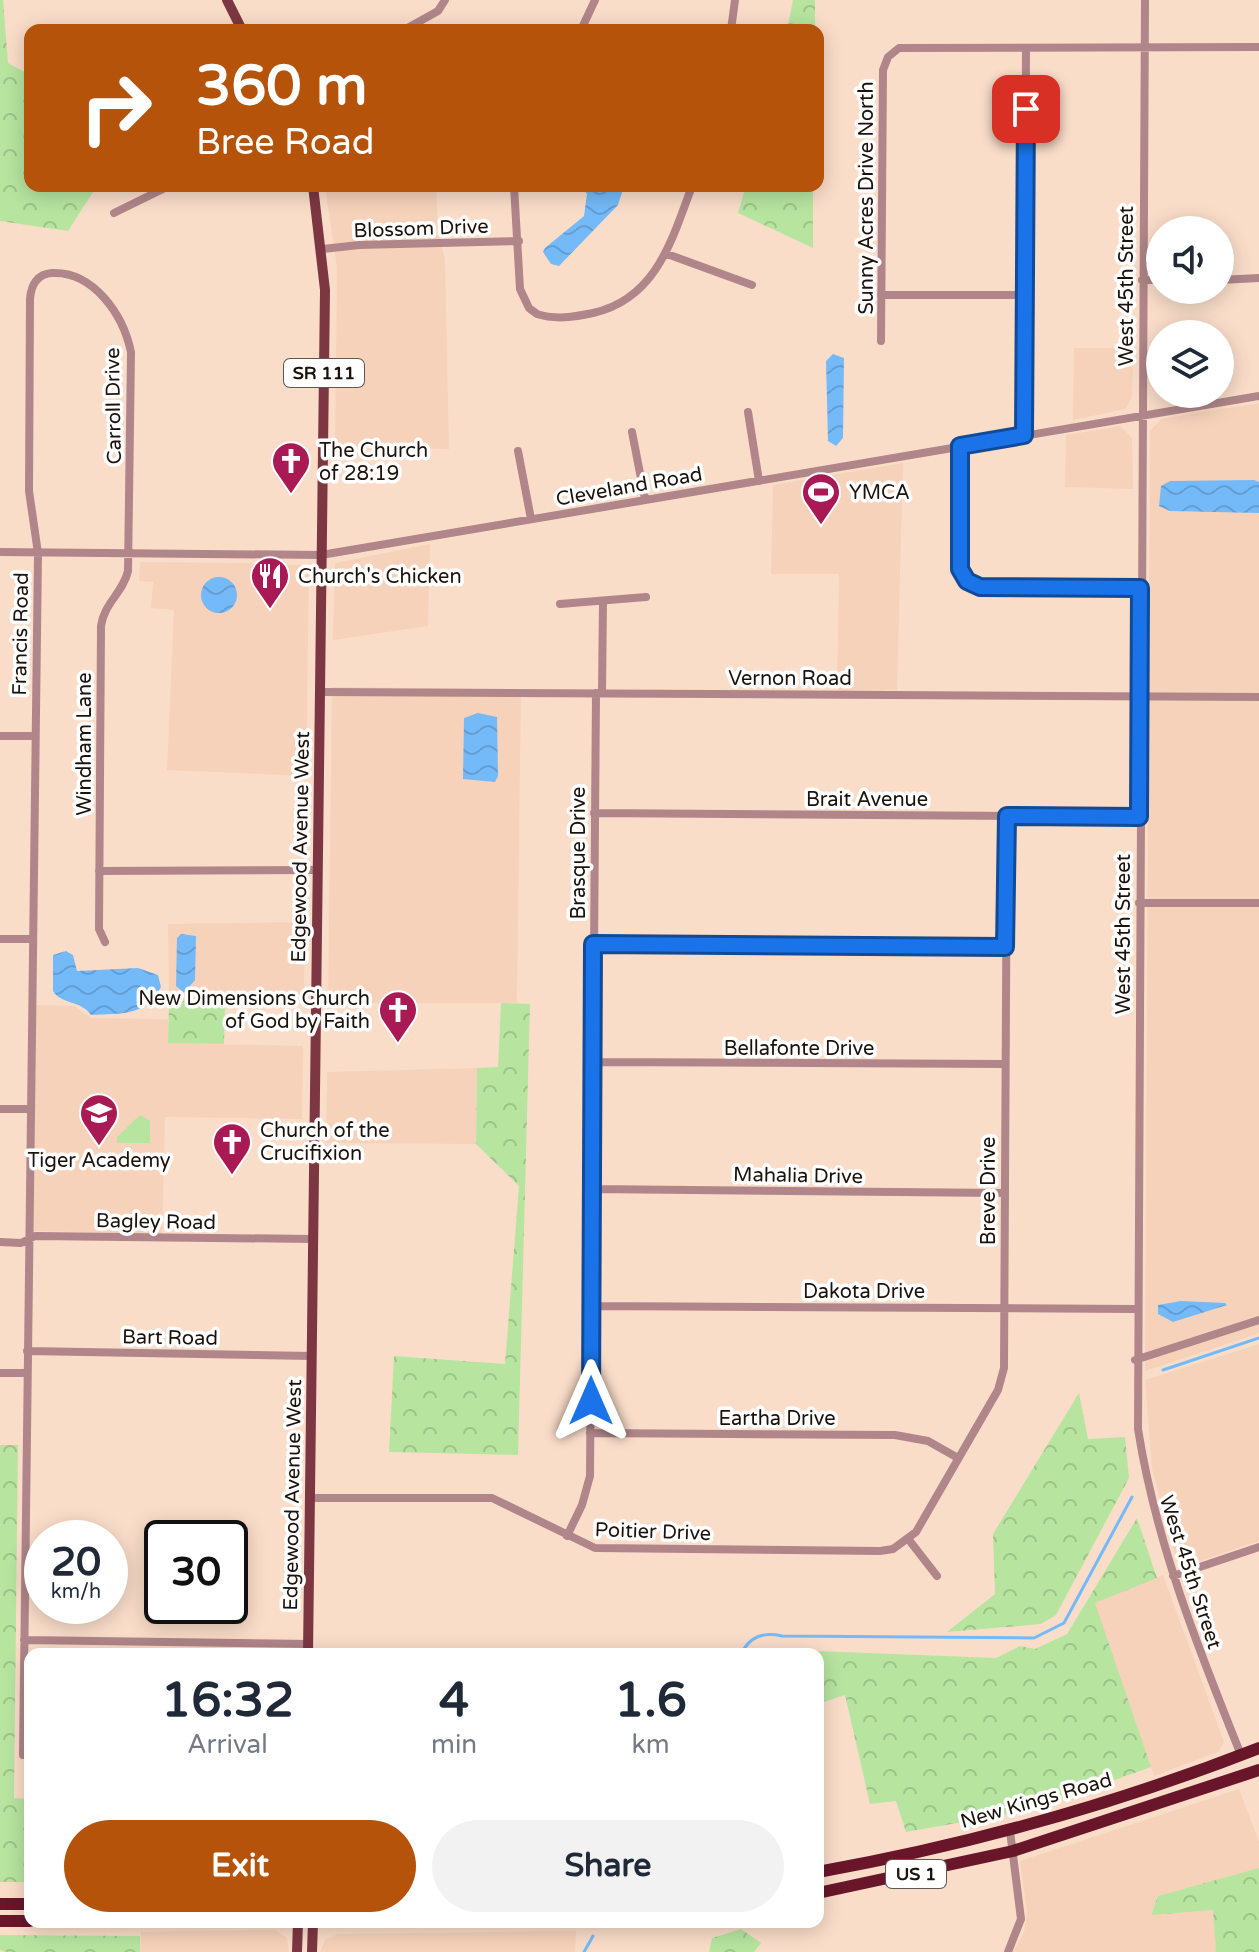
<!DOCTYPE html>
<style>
body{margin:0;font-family:"Varela Round",sans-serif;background:#f2f2f3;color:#1f2937;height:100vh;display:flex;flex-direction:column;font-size:30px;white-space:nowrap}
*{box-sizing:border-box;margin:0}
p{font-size:26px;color:#747a83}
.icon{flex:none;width:44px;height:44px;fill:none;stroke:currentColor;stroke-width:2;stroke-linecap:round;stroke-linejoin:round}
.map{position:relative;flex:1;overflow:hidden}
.sheet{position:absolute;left:24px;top:1648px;width:800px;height:280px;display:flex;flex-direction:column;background:#fff;border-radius:16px;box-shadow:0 4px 20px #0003}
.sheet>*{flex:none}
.top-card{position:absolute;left:24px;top:24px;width:800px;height:168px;border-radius:16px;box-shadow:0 4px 20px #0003;background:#b45309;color:#fff;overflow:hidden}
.buttons{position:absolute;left:1146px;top:216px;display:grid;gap:16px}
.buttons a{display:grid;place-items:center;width:88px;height:88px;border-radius:50%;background:#fff;box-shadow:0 4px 20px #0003;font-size:40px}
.speed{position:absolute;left:24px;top:1520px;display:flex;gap:16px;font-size:40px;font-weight:700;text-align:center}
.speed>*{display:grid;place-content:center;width:104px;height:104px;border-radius:50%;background:#fff;box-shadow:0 4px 20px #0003;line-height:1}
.speed small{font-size:20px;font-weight:400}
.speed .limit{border:4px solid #111;border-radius:12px;background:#fff;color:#111}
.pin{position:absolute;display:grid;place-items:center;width:68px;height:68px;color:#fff;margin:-34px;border-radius:16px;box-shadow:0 4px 12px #0006}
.me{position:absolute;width:88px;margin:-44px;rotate:0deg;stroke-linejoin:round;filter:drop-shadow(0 0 6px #0008)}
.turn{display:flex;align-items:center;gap:28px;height:168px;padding:0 40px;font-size:36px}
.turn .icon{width:104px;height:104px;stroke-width:2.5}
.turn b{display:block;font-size:56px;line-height:68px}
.eta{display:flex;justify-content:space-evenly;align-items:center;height:136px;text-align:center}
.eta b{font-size:48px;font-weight:700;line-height:56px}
.primary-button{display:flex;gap:16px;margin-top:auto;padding:16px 40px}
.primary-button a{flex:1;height:92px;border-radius:48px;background:#b45309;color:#fff;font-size:32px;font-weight:700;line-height:92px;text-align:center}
.primary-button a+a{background:#f2f2f3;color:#1f2937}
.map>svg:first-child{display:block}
.built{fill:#f6d2ba}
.green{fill:#b7e5a0}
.forest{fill:url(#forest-crowns)}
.water{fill:url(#water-waves)}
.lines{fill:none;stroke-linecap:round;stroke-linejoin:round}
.stream{stroke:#74baf9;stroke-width:3}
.minor{stroke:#b0868a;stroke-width:8}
.major{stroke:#7d3742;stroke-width:10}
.highway{stroke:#69162a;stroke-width:12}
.route-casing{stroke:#114b97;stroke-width:20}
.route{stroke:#1a73e8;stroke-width:14}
.labels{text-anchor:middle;stroke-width:7;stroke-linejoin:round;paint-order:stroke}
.shield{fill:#fff;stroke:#5f5954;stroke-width:2}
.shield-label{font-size:18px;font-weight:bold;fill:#1b120b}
.street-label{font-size:20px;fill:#1b120b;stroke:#fff}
.poi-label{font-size:20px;fill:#1b120b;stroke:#fff;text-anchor:start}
</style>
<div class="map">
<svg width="1259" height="1952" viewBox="0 0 1259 1952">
<defs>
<pattern id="forest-crowns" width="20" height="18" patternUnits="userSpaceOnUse" patternTransform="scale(2)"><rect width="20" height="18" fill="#b7e5a0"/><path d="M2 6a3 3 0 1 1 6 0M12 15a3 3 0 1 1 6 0" fill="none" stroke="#9dc388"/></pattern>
<pattern id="water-waves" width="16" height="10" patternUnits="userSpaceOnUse" patternTransform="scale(2)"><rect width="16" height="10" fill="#74baf9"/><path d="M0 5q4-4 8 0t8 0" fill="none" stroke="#649fd4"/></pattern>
</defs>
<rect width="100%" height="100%" fill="#faddc9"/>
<path class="built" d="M325 186H436L439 237 445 259 449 449 335 445 337 267Z
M1074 348H1133L1132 397 1126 409 1073 420Z
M1259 403V1333L1145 1371 1150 431 1161 419Z
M1120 426 1132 438 1133 489 1065 487 1066 435Z
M903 463 897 690 837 691 839 574H771L773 485Z
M430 544 428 626 333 640 335 563Z
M140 562 244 563 302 565 309 568 306 776 167 770 174 610 151 608 153 582 139 581Z
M332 687 521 689 517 1003H328Z
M305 922 304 997 226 996 225 1001H169L168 924Z
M36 1005 74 1006 91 1018 168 1019V1043L303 1046 302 1119 165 1117 162 1234 33 1231Z
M477 1068 476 1144 326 1143 327 1072Z
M1259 1344V1541L1179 1568 1152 1469 1145 1380Z
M1163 1575 1224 1742 1218 1752 1154 1776 1094 1603Z
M1239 1789 1259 1842V1868L1159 1896 1151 1914 1214 1910 1216 1952H1013L1024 1932 1027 1912 1020 1861Z
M275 1930 287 1938 289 1952H140L141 1932Z
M576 1931 575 1952H320L325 1940 338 1934Z"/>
<path class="green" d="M140 1115 150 1121V1143H117V1137Z"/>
<path class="forest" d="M0 0H3L8 63 30 75V186H97L68 231 0 221Z
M793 0H815V30H787Z
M746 186H813V248L738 213Z
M169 1001H225L224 1044 168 1043Z
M501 1003 530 1004 518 1455 389 1452 394 1356 505 1364 519 1186 476 1144 477 1068 498 1067Z
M1079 1393 1088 1439 1125 1437 1129 1478 1056 1615 1041 1624 947 1632 995 1594 993 1534Z
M0 1445H18L14 1798 30 1799V1882H0Z
M1137 1518 1157 1578 1095 1603 1151 1767 1031 1810 906 1832 896 1801 870 1804 845 1695 818 1704V1654H779L791 1650 996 1658 1020 1646 1035 1649 1067 1634Z
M1259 1868V1952H1216L1213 1910 1151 1915 1158 1896Z
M741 1929 761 1943 754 1952H709L712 1938Z
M0 1935 140 1936V1952H7L0 1950Z"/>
<path class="water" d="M581 186H624L618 205 559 266 551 264 543 252 545 248 584 216 587 194Z
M833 354 844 358 843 438 836 446 828 441 826 361Z
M1254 480 1259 482V513L1170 511 1159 506 1161 486 1170 481Z
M201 595a18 18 0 1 1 36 0a18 18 0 1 1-36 0Z
M478 713 497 717 498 776 495 782 463 779 464 718Z
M181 934 196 936 195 980 184 993 176 986 177 938Z
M66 951 73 955 77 971 138 968 158 975 161 987C145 1017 121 1013 91 1015 81 1000 62 1005 53 991V955Z
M1181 1301 1225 1303 1227 1305 1173 1322 1158 1314V1305Z"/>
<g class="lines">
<path class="stream" d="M1163 1370 1259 1338
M741 1654C750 1636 763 1632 782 1636L1034 1638 1064 1623 1132 1497
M584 1952 593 1936"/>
<path class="minor" d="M1145 0 1138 1429C1156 1543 1198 1648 1241 1755
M404 30 438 11 445 0
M581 30 595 0
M731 30 735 0
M514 186 520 289 529 308 537 314C556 320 574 317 593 313 656 299 672 240 692 186
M114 213 169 186
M323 249 359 245 519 241
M667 254 752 285
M1142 280H1160
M1220 280 1259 278
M881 295H1024
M881 341 883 70 888 57 899 48 1259 47
M748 412 759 481
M632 432 645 499
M1024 435 1026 48
M960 446V569L967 581 980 587 1140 588
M518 451 531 519
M0 552 321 555 1259 396
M560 604 646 597
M320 692 1259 697
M602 693 603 601
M0 736H34
M594 813 1139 817
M99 871 317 870
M1139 903H1259
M0 939H33
M593 944 1005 947
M593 1062 1005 1064
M0 1109H31
M592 1189 1003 1193
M0 1242 21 1243 35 1236 313 1239
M591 1306 1136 1309
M27 1351 312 1356
M1135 1360 1259 1320
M0 1373H27
M590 1433 895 1435 928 1441 958 1458
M310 1498H492L595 1548 880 1551 893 1549 916 1532 998 1390 1004 1368 1007 816
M567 1536 582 1505 590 1476 596 693
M909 1540 937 1576
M1173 1576 1259 1547
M24 1640 308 1644
M23 1755 38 553 29 491 30 299C31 285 37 274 52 273 93 271 123 314 131 352L128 571C123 593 104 603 101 626L99 929 105 942
M1008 1952 1021 1919 1010 1831"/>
<path class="major" d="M227 0 242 30
M308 1654 325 290 313 186
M297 1952 298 1922
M312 1952 313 1922"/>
<path class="highway" d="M818 1872C969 1845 1116 1804 1259 1748
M818 1893 1013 1851 1259 1770
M0 1904H30
M0 1921H30
M319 1922H544"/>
</g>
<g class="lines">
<g class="route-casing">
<path id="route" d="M591 1401 593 944 1005 947 1007 816 1139 817 1140 588 980 587 967 581 960 569V446L1024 435 1026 109"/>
</g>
<use href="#route" class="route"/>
</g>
<defs>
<g id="church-pin" transform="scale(2)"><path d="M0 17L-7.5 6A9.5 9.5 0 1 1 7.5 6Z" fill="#a91954" stroke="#fff"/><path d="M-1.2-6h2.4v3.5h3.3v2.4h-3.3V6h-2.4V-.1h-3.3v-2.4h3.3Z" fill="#fff"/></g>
<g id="stadium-pin" transform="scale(2)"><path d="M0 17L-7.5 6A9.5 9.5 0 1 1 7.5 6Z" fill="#a91954" stroke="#fff"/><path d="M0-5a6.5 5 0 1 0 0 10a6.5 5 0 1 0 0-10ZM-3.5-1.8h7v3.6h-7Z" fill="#fff"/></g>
<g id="restaurant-pin" transform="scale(2)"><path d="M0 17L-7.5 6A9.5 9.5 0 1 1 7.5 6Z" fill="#a91954" stroke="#fff"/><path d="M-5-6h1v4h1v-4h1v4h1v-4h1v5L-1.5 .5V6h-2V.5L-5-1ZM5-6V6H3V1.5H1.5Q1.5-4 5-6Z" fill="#fff"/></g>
<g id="school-pin" transform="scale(2)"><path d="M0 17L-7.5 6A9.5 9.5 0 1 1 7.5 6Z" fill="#a91954" stroke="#fff"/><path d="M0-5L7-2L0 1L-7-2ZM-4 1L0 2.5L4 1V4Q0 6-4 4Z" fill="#fff"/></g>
</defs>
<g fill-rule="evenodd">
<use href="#church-pin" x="291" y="461"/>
<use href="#stadium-pin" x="821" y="492"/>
<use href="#restaurant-pin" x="270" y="576"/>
<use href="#church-pin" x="398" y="1010"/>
<use href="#school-pin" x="99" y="1113"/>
<use href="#church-pin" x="232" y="1142"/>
</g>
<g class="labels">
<g class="shield">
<rect x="284" y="359" width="80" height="28" rx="6"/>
<rect x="886" y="1860" width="60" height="28" rx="6"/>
</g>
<g class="shield-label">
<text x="324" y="379">SR 111</text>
<text x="916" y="1880">US 1</text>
</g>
<g class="street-label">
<text transform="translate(866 198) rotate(-90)" y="7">Sunny Acres Drive North</text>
<text transform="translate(421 228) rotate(-2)" y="7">Blossom Drive</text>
<text transform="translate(1126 286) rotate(-90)" y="7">West 45th Street</text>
<text transform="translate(113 406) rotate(-91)" y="7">Carroll Drive</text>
<text transform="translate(629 486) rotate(-10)" y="7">Cleveland Road</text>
<text transform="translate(20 634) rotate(-89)" y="7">Francis Road</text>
<text x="790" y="685">Vernon Road</text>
<text transform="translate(84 744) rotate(-90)" y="7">Windham Lane</text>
<text x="867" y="806">Brait Avenue</text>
<text transform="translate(300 847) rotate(-89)" y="7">Edgewood Avenue West</text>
<text transform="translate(578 853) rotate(-90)" y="7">Brasque Drive</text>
<text transform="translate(1123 934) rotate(-90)" y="7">West 45th Street</text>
<text x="799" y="1055">Bellafonte Drive</text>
<text transform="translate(798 1175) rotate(1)" y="7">Mahalia Drive</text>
<text transform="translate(988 1191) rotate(-90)" y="7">Breve Drive</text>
<text transform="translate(156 1221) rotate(1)" y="7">Bagley Road</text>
<text x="864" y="1298">Dakota Drive</text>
<text transform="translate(170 1337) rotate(1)" y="7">Bart Road</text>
<text x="777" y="1425">Eartha Drive</text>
<text transform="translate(292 1495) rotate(-89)" y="7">Edgewood Avenue West</text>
<text transform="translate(653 1531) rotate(2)" y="7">Poitier Drive</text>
<text transform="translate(1191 1572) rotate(72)" y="7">West 45th Street</text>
<text transform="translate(1036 1800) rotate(-16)" y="7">New Kings Road</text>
</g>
<g class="poi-label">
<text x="319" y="457">The Church<tspan x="319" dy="23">of 28:19</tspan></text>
<text x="849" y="499">YMCA</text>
<text x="298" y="583">Church's Chicken</text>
<text x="370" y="1005" text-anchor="end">New Dimensions Church<tspan x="370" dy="23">of God by Faith</tspan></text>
<text x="260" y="1137">Church of the<tspan x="260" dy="23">Crucifixion</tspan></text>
<text x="99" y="1167" text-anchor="middle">Tiger Academy</text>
</g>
</g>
</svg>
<div class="buttons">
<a><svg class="icon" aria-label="sound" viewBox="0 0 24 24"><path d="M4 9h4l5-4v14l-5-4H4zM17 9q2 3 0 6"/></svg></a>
<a><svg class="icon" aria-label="layers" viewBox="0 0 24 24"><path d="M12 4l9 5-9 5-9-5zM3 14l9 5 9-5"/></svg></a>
</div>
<div class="speed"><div>20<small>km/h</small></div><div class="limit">30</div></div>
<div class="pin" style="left:1026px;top:109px;background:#d93025"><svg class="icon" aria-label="arrive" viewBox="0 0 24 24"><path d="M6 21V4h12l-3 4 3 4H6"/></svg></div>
<svg class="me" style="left:591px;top:1401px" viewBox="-20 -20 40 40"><path d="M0-17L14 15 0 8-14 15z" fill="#1a73e8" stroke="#fff" stroke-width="4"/></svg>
<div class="top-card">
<div class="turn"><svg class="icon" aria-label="right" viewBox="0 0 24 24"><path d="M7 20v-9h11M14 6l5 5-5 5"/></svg><div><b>360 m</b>Bree Road</div></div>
</div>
<section class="sheet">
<div class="eta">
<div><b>16:32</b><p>Arrival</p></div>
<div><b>4</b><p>min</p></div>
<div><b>1.6</b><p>km</p></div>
</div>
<div class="primary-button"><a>Exit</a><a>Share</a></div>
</section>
</div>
